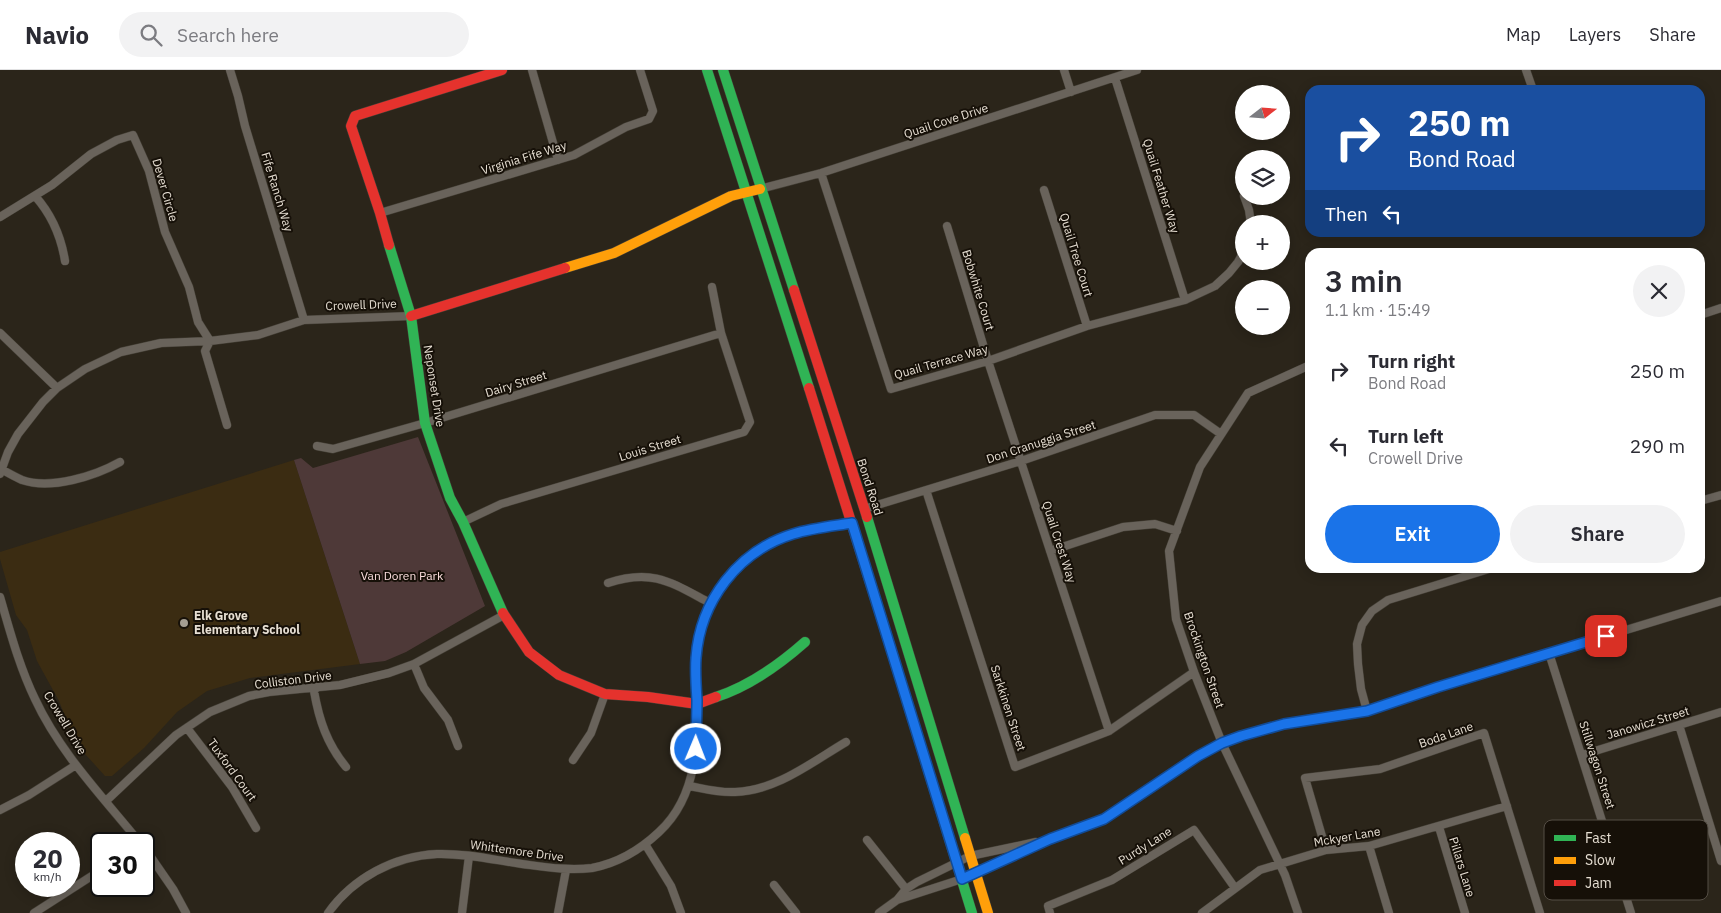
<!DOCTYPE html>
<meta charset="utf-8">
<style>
body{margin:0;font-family:"IBM Plex Sans",sans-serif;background:#f2f2f3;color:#2b2b33;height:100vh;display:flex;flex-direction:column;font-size:19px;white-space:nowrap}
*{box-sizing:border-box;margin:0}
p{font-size:16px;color:#7c7c81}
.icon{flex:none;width:28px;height:28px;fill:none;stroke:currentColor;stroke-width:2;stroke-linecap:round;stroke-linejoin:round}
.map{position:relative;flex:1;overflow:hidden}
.side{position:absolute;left:1305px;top:178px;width:400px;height:325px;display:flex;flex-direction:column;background:#fff;border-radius:15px;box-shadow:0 2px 12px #0003}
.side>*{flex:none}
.guide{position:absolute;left:1305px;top:15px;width:400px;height:152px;border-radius:15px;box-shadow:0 2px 12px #0003;background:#1a4fa0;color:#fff;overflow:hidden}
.needle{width:32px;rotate:73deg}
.controls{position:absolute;left:1235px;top:15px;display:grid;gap:10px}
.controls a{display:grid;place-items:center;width:55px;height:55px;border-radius:50%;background:#fff;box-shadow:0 2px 12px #0003;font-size:25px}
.speed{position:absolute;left:15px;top:762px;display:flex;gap:10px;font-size:25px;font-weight:700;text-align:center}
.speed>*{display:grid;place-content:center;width:65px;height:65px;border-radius:50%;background:#fff;box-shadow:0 2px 12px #0003;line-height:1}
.speed small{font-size:12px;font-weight:400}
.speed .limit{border:2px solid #111;border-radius:8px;background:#fff;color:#111}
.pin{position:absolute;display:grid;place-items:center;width:42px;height:42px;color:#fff;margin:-21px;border-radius:10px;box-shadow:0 2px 8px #0006}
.me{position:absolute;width:55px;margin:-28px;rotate:1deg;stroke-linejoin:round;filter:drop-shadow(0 0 4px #0008)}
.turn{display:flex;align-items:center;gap:18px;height:105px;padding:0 20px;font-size:22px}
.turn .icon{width:65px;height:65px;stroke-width:2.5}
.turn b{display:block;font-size:35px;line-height:42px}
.then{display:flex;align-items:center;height:48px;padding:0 20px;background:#0003;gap:10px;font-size:19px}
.round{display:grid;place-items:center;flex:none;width:52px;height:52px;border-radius:26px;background:#f2f2f3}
.summary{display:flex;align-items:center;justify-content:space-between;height:85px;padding:0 20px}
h1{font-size:30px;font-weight:600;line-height:38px}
.action{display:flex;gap:10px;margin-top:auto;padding:10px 20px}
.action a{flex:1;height:58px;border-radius:30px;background:#1a73e8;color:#fff;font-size:20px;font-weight:600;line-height:58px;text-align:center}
.action a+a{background:#f2f2f3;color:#2b2b33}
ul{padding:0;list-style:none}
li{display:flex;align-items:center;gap:15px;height:75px;padding:0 20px}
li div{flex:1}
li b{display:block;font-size:19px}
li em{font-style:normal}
header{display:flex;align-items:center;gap:30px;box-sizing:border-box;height:70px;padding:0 25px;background:#fff;border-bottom:1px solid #e1e1e2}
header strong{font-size:24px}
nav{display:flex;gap:28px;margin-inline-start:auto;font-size:18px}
.search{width:350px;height:45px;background:#f2f2f3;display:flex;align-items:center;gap:12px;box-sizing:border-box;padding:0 18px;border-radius:28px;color:#7c7c81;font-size:19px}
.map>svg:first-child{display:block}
.built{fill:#3b2c12}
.green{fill:#4e3938}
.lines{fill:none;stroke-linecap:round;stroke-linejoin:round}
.street-casing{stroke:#454037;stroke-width:9}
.fast-casing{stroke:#454037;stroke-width:11}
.slow-casing{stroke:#454037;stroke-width:11}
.jam-casing{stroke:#454037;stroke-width:11}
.street{stroke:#69635b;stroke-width:8}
.fast{stroke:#30b455;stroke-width:10}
.slow{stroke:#ff9f0a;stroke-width:10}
.jam{stroke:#e5322d;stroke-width:10}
.route-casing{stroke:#114b97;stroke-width:12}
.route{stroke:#1a73e8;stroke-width:9}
.poi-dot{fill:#a59e92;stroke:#161008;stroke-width:2}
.labels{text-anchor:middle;stroke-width:4;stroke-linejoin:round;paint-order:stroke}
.street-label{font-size:12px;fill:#e7dfd3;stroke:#161008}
.park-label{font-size:12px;fill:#f9dcdc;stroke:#161008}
.poi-label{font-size:12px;font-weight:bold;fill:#e7dfd3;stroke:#161008;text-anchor:start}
.key{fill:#161008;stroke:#554e45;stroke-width:1}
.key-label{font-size:14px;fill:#e7dfd3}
</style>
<header>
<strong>Navio</strong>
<div class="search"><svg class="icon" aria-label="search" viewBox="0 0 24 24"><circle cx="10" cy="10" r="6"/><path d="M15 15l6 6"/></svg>Search here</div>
<nav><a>Map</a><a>Layers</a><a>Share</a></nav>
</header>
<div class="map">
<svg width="1721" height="843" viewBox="0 0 1721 843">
<rect width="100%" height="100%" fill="#2b251a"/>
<path class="built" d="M294 390 360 594 250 608 207 621 177 642 144 678 112 706H105L76 674 59 631 37 591 27 560 16 545 0 489V482Z"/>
<path class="green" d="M418 367 485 536 406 582 385 591 360 594 294 390 301 388 313 398Z"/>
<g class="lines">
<g class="street-casing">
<path id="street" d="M230 0 238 26 245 56 304 250
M532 0 558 90
M1064 0 1071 22
M1526 0 1533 20
M1115 8 1185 230
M821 103 891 319 988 291 1087 256 1185 230 1215 216 1229 203 1238 192 1244 181
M760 119 821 103 1137 0
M1044 120 1087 256
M35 126C52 145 61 166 65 191
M1244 126 1249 140 1251 154
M380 143 574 85 626 57 649 49 653 41 640 0
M0 147 52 115 91 84 117 70 133 65 149 101 165 162 189 217 198 252 210 271 205 281 227 355
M947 156 988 291 1109 661
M1700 245 1721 238
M0 263 57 318
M317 376 333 379 425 353 721 263
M1 399C8 403 15 407 22 410 51 420 95 406 120 392
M0 404 8 382 18 364 43 332 57 318 85 299 121 282 161 273 210 271 258 265 304 250 411 246
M926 420 1015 697 1109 661 1194 602
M1700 431 1721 425
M864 439 1021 391 1155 345H1194L1221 364
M463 452 501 434 744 362 750 352 721 263 712 217
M1050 481 1123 457 1155 454 1177 461
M608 513C653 498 672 513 710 533
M0 527C10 561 19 596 35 629 60 683 103 727 141 774
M1549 583 1631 843
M414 594 424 618 448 650 458 676
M317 617 314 621C319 650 327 674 346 697
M1367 641 1361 619 1358 594 1357 574 1362 555 1372 541 1388 530 1492 498
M1679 655 1721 791
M187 658 232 717 256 758
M1582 685 1721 642
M573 690 591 663 605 624
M690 716C705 719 720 723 735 722 776 721 812 692 846 672
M106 731 176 665 210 642 249 626 269 622 340 615 389 603 414 594 504 545
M0 740 29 725 76 695
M1439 757 1465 843
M867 770 906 819
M645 774 671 816 681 843
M1369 776 1389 843
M144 777 173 819 186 843
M1326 780 1305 708 1380 699 1484 663 1540 843
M774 815 796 843
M897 830 962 809 1050 769 1104 749 1198 686 1222 673 1241 665 1284 654 1367 641 1439 617 1721 531
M34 843 101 800
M328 843C353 808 394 786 437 784 465 783 494 790 522 794 545 797 568 801 592 798 618 793 640 780 659 762 699 725 698 670 696 620 696 603 695 586 698 570 702 545 714 523 730 504 743 490 759 477 777 470 801 460 827 457 852 453
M462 843 469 786
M558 843 566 800
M879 843 897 830 906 819 917 812 970 786 1036 772
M1050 843 1048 836 1112 810 1194 760 1235 818
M1202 843 1260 800 1326 780 1369 776 1507 736
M1298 843 1285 805 1222 673 1194 602 1176 549 1169 481 1200 397 1248 323 1310 295"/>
</g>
<g class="fast-casing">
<path id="fast" d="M707 0 809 318
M723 0 794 220
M389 175 411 246 425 353 450 428 463 452 503 543
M867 447 965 768
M886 563 972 843
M716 627C750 616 779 595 805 572"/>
</g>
<g class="slow-casing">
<path id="slow" d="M565 198 614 183 731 126 760 119
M965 768 988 843"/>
</g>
<g class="jam-casing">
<path id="jam" d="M389 175 380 143 351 56 355 46 502 0
M794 220 867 447
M411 246 565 198
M809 318 886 563
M503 543 529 582 559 605 605 624 648 627 697 634 716 627"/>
</g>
<use href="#street" class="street"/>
<use href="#fast" class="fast"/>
<use href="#slow" class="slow"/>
<use href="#jam" class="jam"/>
</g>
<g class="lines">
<g class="route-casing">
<path id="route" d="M696 679C696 663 697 646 697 630 696 616 695 601 696 588 700 531 738 481 793 464 812 458 833 456 852 453L962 809 1050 769 1104 749 1198 686 1222 673 1241 666 1284 654 1367 641 1438 617 1606 566"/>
</g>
<use href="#route" class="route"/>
</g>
<circle class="poi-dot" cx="184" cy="553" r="5"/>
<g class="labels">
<g class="street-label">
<text transform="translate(946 51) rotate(-18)" y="4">Quail Cove Drive</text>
<text transform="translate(524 88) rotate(-17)" y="4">Virginia Fife Way</text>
<text transform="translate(1161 116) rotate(73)" y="4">Quail Feather Way</text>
<text transform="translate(165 120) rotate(74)" y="4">Dever Circle</text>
<text transform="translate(277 122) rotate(73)" y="4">Fife Ranch Way</text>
<text transform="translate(1076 185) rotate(73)" y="4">Quail Tree Court</text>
<text transform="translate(978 220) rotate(73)" y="4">Bobwhite Court</text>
<text transform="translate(361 235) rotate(-2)" y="4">Crowell Drive</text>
<text transform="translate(941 292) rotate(-16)" y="4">Quail Terrace Way</text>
<text transform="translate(516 314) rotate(-17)" y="4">Dairy Street</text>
<text transform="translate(434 316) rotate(81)" y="4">Neponset Drive</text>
<text transform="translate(1041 372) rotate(-18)" y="4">Don Cranuggia Street</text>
<text transform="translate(650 378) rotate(-17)" y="4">Louis Street</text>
<text transform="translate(870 417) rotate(72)" y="4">Bond Road</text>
<text transform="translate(1059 472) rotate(72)" y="4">Quail Crest Way</text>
<text transform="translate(1204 590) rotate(71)" y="4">Brockington Street</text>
<text transform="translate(293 610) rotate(-7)" y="4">Colliston Drive</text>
<text transform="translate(1008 638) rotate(72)" y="4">Sarkkinen Street</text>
<text transform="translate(65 653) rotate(59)" y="4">Crowell Drive</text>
<text transform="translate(1648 653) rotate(-17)" y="4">Janowicz Street</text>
<text transform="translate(1446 665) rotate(-19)" y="4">Boda Lane</text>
<text transform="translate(1597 695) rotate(72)" y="4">Stillwagon Street</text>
<text transform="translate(232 700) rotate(54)" y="4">Tuxford Court</text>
<text transform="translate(1347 767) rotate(-10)" y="4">Mckyer Lane</text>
<text transform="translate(1145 776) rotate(-32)" y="4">Purdy Lane</text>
<text transform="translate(517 781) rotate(8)" y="4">Whittemore Drive</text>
<text transform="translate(1462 797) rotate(73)" y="4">Pillars Lane</text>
</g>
<g class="park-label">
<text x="402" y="510">Van Doren Park</text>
</g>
<g class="poi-label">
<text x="194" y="550">Elk Grove<tspan x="194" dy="14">Elementary School</tspan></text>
</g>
</g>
<rect x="1544" y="750" width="164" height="80" rx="8" class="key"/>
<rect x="1554" y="765" width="22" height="6" fill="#30b455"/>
<rect x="1554" y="787" width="22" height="7" fill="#ff9f0a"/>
<rect x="1554" y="810" width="22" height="6" fill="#e5322d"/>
<g class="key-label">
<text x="1585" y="773">Fast</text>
<text x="1585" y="795">Slow</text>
<text x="1585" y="818">Jam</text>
</g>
</svg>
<div class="controls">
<a><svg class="needle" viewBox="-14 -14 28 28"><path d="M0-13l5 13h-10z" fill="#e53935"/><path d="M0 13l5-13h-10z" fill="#7c7c81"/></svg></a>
<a><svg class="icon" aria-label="layers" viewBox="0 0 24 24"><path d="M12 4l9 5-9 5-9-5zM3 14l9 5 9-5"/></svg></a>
<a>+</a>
<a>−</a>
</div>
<div class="speed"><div>20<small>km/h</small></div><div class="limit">30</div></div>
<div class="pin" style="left:1606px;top:566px;background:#d93025"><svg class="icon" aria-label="arrive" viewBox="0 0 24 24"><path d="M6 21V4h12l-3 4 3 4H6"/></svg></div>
<svg class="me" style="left:696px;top:679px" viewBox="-20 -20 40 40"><circle r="17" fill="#1a73e8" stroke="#fff" stroke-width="3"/><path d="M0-11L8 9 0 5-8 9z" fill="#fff"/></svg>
<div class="guide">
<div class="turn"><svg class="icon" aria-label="right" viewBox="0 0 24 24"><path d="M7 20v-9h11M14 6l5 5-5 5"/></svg><div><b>250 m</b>Bond Road</div></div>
<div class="then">Then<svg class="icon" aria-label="left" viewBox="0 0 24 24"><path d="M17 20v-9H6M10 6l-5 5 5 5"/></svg></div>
</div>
<section class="side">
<div class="summary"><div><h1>3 min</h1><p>1.1 km · 15:49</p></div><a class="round"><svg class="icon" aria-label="close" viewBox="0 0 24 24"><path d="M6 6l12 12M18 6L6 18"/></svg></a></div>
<ul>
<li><svg class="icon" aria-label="right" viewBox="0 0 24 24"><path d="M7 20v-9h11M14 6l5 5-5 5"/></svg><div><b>Turn right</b><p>Bond Road</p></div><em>250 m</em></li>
<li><svg class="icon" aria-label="left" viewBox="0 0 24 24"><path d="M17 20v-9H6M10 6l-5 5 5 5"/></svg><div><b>Turn left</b><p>Crowell Drive</p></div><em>290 m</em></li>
</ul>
<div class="action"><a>Exit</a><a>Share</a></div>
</section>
</div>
